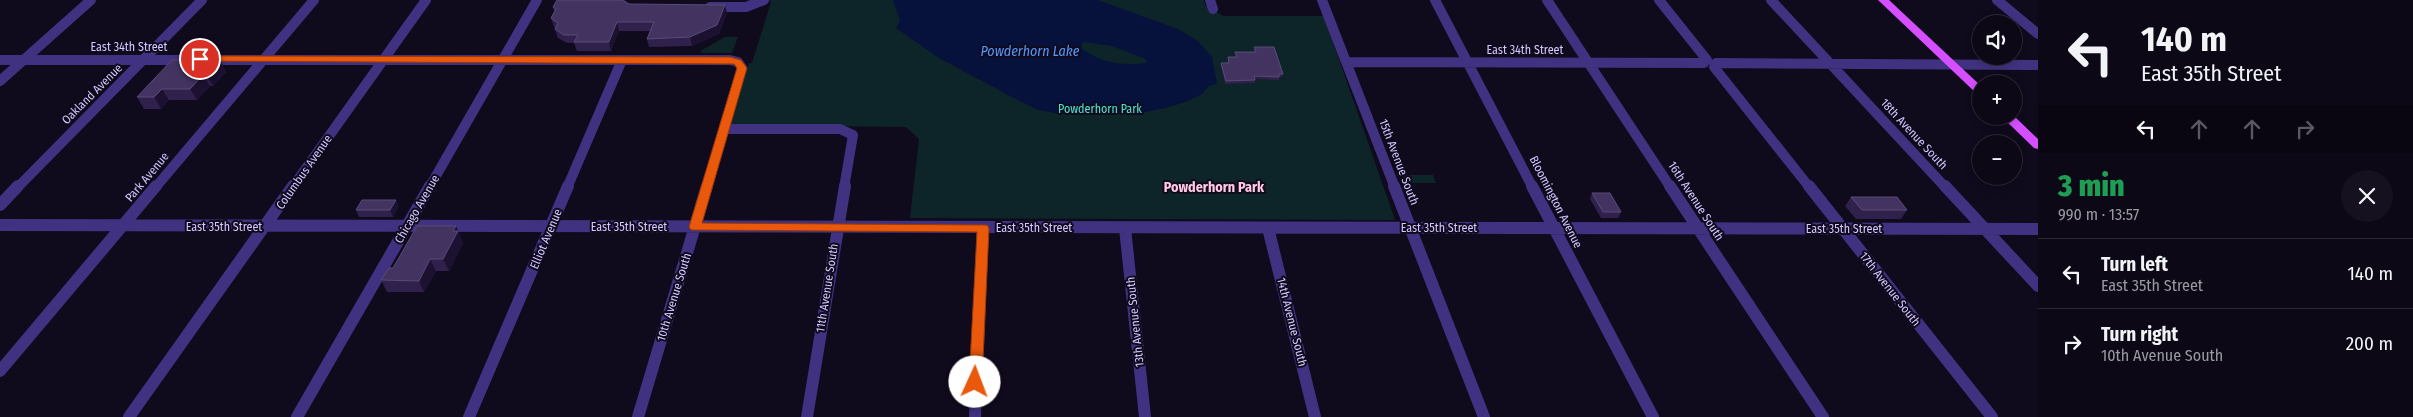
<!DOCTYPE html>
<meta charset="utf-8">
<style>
body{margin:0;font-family:"Fira Sans Condensed",sans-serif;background:#15111f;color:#f1f3f6;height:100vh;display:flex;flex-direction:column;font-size:19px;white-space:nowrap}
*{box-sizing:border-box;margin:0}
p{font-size:16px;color:#9a9aa1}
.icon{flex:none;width:28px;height:28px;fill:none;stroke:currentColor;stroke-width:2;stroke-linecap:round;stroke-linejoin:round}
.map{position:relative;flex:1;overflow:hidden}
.details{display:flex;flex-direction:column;background:#0c0816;width:375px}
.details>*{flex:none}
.top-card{background:#0c0816;color:#f1f3f6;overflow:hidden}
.buttons{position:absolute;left:1972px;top:15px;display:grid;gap:10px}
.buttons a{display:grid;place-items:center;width:50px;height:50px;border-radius:50%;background:#0c0816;box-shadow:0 2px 8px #0003,0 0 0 1px #2c2935;font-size:25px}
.pin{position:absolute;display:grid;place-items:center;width:42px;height:42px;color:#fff;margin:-21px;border:2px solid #fff;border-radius:50%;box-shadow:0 1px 5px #0007}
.me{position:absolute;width:55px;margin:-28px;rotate:2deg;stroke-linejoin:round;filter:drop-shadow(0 0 4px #0008)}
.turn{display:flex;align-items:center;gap:18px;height:105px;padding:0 20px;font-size:22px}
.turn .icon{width:65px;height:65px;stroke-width:2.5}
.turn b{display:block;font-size:35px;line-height:42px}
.lanes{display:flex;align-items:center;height:48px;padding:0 20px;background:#0003;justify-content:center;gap:25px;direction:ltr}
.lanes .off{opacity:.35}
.round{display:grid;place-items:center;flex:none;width:52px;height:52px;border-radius:26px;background:#15111f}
.head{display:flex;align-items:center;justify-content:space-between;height:85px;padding:0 20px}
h1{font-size:30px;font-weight:800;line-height:38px;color:#1e9e55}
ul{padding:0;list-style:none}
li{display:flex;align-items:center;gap:15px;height:70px;padding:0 20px;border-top:1px solid #2c2935}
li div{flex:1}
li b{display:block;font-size:19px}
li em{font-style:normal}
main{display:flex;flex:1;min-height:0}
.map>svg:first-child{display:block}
.green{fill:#0d2528}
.water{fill:#06123b;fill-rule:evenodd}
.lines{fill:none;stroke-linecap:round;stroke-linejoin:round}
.minor-far1{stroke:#403280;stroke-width:10}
.minor{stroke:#403280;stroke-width:12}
.major{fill:#d54eff;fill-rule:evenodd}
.wall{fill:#30214c}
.shaded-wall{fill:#1c1131}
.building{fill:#423360;stroke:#594a79}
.route{fill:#ea580c;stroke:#983908}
.labels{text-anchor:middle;stroke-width:4;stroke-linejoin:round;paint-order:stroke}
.street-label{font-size:12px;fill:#d5c7ff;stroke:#100a1d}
.park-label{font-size:12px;fill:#4de5d4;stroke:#100a1d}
.water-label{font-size:14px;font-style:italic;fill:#59f;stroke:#100a1d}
.neighbourhood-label{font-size:14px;font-weight:bold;fill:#ffc9e4;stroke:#100a1d}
</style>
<main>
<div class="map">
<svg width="2038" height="417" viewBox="0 0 2038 417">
<rect width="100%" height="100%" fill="#100a1d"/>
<path class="green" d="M768 0H1204L1205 5 1223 16H1324L1395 220 910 218 919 139 906 127 730 125 749 63H752L771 2Z
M725 37H738L732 53H701L702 50Z
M1402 175H1433L1436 183H1406Z"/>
<path class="water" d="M893 0H1098L1178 29 1198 41 1212 57 1217 84 1209 86 1202 94 1188 101 1166 108 1134 114H1062L1038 110 1010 96 939 58 896 28 900 21ZM1083 42 1112 46 1146 59V63C1121 66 1102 63 1081 48Z"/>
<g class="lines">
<path class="minor-far1" d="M1210 0 1213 9
M1322 0 1395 188
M1435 0 1533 188
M1547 0 1671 188
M1659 0 1707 60
M1771 0 1946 188
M1997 0 2038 34
M710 7H746L764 0
M0 60H730L738 62 742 68 706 188
M1346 62 1704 63
M1716 63 2038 65
M1714 67 1810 188
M0 81 91 0
M724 129H840L853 135 844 188
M17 188 202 0
M155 188 314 0
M292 188 426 0
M429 188 537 0
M567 188 622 60"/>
<path class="minor" d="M1394 186 1484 417
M1532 186 1653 417
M1670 186 1823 417
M1809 186 1992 417
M1945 186 2038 286
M0 205 18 186
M0 225 2038 229
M1125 228 1145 417
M1268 228 1315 417
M0 371 156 186
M129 417 293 186
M297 417 430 186
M469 417 568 186
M638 417 707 186
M807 417 845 186
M975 417 983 228"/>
<path class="major" d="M1878 0H1889L1981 86V95L1977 94Z
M2001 116H2014L2038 139V149L2034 148Z"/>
</g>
<path class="wall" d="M629 4 727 13 719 34 692 46 649 47 647 39 650 31H619L611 51H577L574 43H567L558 38 555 29 556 28 554 27 551 18 554 12 553 7Z
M1254 47 1283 74 1282 77H1279V80L1255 79V83L1225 84 1221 66V63H1228V57H1235V52H1254Z
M220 60 226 72 213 86H210L197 100H169L161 109H144L137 97Z
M1592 193 1621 212 1618 218H1601L1590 199Z
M1851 197 1907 210 1901 219H1856L1845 206Z
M399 206 393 217H359L356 210Z
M456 226 463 243 449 271H436L424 292H387L381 280Z"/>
<path class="shaded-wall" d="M725 5 727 13 719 34 692 46 690 37Z
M617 22 619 31 611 51 609 42Z
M220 60 226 72 213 86 206 75Z
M203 75 210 86 197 100 190 89Z
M162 89 169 100 161 109 154 97Z
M396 200 399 206 393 217 390 210Z
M456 226 463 243 449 271 443 259 453 231Z
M430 259 436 271 424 292 419 281Z"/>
<path class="building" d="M557 0H623L629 4 725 5 717 25 690 37 647 39 654 22H617L609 42H574L578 35H564L555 29 558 23 551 18 556 9 553 7Z
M1254 47H1274L1283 74H1279V77L1254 76 1255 80 1226 81 1221 63H1229L1228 57H1237L1235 52H1256Z
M172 60H220L206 75H203L190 89H162L154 97H137Z
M1592 193H1610L1621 212H1603Z
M1851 197H1897L1907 210H1862Z
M362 200H396L390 210H356Z
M417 226H456L453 231H458L443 259H430L419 281 381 280 389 268H393Z"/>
<path class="route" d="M200 56 730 57 741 60 747 68 702 223 987 225 989 228 982 382 980 385H971L969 382 977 232 691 230 689 227 737 68 734 64 196 61 195 59Z"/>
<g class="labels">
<g class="street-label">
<text x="129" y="51">East 34th Street</text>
<text x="1525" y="54">East 34th Street</text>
<text transform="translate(92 94) rotate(-45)" y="4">Oakland Avenue</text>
<text transform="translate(1914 134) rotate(47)" y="4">18th Avenue South</text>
<text transform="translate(1399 162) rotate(69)" y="4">15th Avenue South</text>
<text transform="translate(304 172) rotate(-55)" y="4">Columbus Avenue</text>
<text transform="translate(147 177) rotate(-50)" y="4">Park Avenue</text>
<text transform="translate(1696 201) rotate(57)" y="4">16th Avenue South</text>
<text transform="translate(1556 202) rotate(63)" y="4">Bloomington Avenue</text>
<text transform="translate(417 209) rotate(-60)" y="4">Chicago Avenue</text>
<text x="224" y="231">East 35th Street</text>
<text x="629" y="231">East 35th Street</text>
<text x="1034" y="232">East 35th Street</text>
<text x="1439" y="232">East 35th Street</text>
<text x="1844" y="233">East 35th Street</text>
<text transform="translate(546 239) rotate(-67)" y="4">Elliot Avenue</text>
<text transform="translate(827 288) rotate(-81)" y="4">11th Avenue South</text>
<text transform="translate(1890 289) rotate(52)" y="4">17th Avenue South</text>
<text transform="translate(674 297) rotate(-73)" y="4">10th Avenue South</text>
<text transform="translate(1135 322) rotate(-96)" y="4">13th Avenue South</text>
<text transform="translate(1292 322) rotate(76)" y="4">14th Avenue South</text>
</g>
<g class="park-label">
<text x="1100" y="113">Powderhorn Park</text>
</g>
<g class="water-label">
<text x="1030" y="56">Powderhorn Lake</text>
</g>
<g class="neighbourhood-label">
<text x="1214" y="192">Powderhorn Park</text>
</g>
</g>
</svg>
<div class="buttons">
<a><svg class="icon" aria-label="sound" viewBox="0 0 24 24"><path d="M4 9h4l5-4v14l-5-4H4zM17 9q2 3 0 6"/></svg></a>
<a>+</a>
<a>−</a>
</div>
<div class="pin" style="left:200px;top:59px;background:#d93025"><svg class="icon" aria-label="arrive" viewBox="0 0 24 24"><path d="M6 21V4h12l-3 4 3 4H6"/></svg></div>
<svg class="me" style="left:975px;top:382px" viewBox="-20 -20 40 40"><circle r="19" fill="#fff"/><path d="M0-13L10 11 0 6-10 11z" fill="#ea580c"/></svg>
</div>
<section class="details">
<div class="top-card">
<div class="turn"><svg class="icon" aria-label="left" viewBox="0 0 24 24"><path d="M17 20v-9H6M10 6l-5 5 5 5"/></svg><div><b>140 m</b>East 35th Street</div></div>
<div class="lanes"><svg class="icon" aria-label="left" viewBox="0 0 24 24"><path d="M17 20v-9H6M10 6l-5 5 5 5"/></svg><svg class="icon off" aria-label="ahead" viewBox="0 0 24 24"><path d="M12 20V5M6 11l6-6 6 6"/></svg><svg class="icon off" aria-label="ahead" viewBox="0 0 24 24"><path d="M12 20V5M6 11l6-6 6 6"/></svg><svg class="icon off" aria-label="right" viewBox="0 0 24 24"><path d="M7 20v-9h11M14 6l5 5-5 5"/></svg></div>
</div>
<div class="head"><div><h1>3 min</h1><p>990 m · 13:57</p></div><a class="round"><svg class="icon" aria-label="close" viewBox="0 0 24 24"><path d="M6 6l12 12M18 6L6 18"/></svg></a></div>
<ul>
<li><svg class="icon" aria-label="left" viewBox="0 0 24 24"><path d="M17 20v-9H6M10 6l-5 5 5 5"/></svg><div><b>Turn left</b><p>East 35th Street</p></div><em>140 m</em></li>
<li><svg class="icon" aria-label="right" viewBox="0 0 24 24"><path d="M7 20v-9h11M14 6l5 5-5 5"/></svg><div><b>Turn right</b><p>10th Avenue South</p></div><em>200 m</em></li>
</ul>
</section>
</main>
